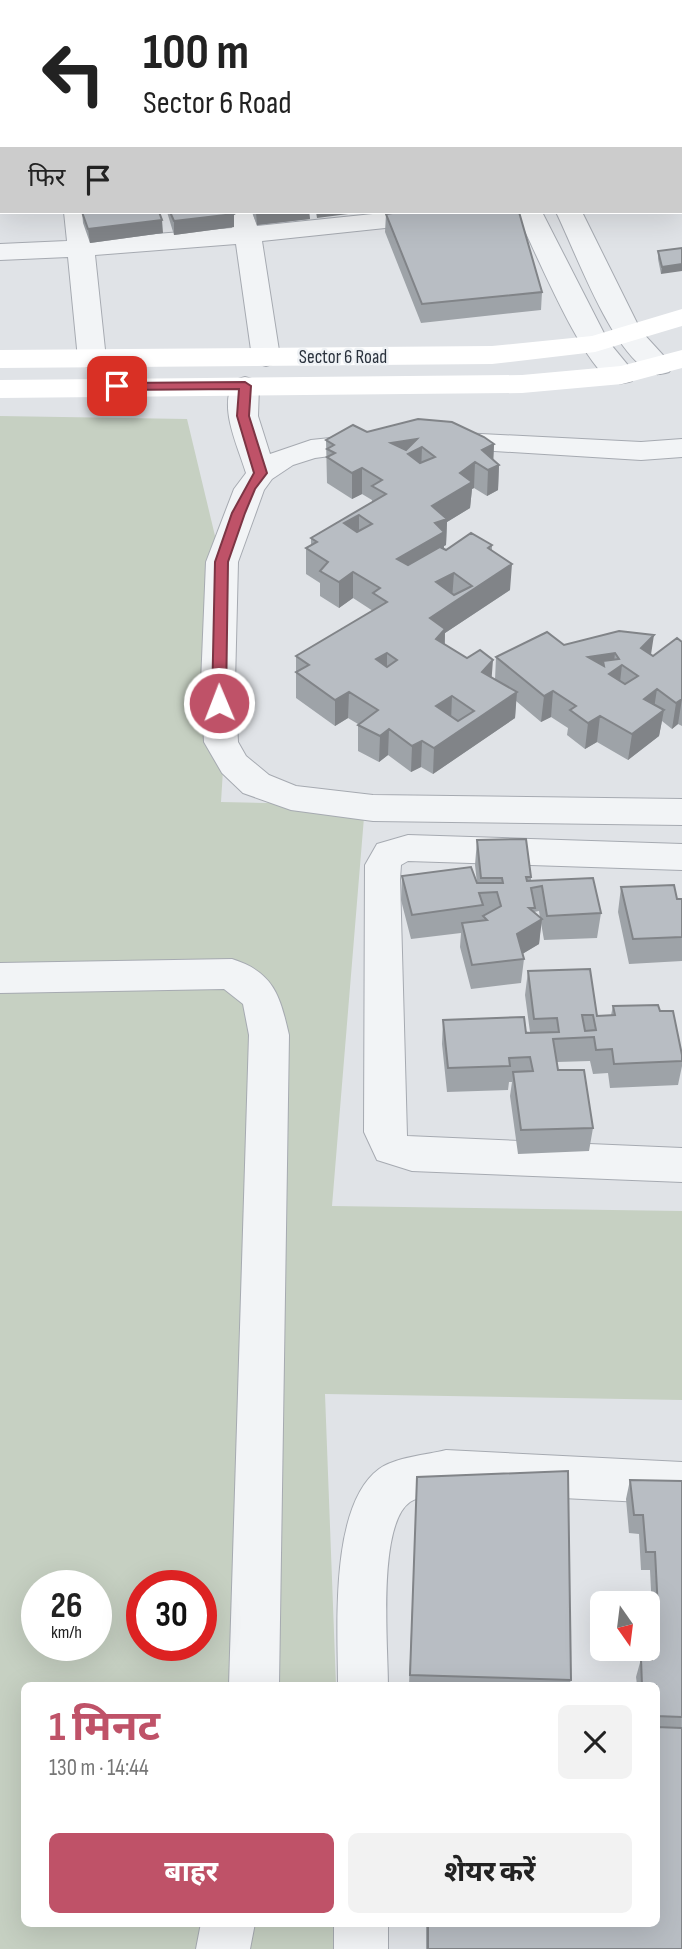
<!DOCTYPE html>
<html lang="hi">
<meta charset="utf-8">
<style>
body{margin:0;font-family:"Sofia Sans Condensed","Noto Sans Devanagari",sans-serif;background:#f2f2f2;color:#222;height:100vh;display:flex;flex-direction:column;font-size:26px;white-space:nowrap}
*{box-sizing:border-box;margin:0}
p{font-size:23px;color:#767676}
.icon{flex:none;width:38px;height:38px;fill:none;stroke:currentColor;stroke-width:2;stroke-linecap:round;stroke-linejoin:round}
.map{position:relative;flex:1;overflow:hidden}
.drawer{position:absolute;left:21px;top:1682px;width:639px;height:245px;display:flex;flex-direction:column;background:#fff;border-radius:10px;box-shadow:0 7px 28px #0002}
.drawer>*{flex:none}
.hud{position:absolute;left:0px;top:0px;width:682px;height:214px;box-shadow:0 7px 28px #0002;background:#fff;color:#222;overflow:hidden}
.needle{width:46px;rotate:166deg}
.fabs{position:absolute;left:590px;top:1591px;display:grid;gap:14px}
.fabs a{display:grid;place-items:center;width:70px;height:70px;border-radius:10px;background:#fff;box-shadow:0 7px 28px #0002;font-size:35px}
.speed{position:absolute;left:21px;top:1570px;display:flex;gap:14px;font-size:35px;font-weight:700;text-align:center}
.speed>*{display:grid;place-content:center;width:91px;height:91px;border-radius:50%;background:#fff;box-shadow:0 7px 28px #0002;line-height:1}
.speed small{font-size:18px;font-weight:400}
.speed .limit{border:10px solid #d22;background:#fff;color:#111}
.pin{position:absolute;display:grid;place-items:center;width:60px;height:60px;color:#fff;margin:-30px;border-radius:14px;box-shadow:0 4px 10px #0006}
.me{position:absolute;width:77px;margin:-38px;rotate:359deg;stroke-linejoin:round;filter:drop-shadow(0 0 5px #0008)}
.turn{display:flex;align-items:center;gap:24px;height:147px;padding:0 28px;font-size:32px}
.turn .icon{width:91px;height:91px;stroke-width:2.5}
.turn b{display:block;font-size:49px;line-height:60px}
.then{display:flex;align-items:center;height:66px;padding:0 28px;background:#0003;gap:14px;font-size:26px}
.round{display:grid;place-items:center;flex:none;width:74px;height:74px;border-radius:10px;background:#f2f2f2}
.overview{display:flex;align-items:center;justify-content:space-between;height:119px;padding:0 28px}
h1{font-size:42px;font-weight:700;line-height:52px;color:#bf5268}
.button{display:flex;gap:14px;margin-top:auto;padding:14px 28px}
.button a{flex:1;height:80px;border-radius:10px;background:#bf5268;color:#fff;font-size:28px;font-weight:700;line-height:80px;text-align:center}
.button a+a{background:#f2f2f2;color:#222}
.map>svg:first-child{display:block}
.green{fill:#c6d0c2;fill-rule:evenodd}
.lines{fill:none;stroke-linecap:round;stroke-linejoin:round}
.street-casing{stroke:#a6aab1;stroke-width:2}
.street{fill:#f2f4f6;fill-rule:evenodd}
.secondary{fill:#fff;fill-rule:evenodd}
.wall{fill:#9ea3a8;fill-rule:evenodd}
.shaded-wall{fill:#818488}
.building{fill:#b8bdc3;stroke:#818488;stroke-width:2;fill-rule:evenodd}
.route{fill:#bf5268;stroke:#7c3544;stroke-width:2}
.labels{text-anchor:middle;stroke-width:5;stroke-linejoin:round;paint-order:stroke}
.far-street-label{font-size:19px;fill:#2a323d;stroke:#eff2f5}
</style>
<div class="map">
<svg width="682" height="1949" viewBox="0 0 682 1949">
<rect width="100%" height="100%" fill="#e0e3e7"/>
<path class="green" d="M0 416 187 419 233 611 221 802 365 805 332 1206 682 1211V1400L325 1394 336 1685H24V1923H346L347 1949H0ZM37 1586H96V1645H37ZM142 1586H201V1645H142Z"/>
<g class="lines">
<g class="street-casing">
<path id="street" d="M0 0H34L2 2V8Z
M146 0H168V2H146Z
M348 0H370L371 2H349Z
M425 0H447L448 2H426Z
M462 0H484L485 2H463Z
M681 50H682V64H681Z
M64 212H90L93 239 232 228 226 212H252L257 226 392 212H474L470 218 461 220 262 241 280 357 276 363 266 366 256 363 252 357 236 244 95 255 106 359 102 365 92 368 82 365 78 359 68 257 0 260V244L67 241Z
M516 212H542L608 341 636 375 632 381C625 383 618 385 611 381 579 359 535 250 516 212Z
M556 212H582L641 331 673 366 669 372C662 374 655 376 648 371 609 346 577 255 556 212Z
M245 377 255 380 259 386 258 416 270 454 311 440 378 433 389 436 393 442 389 448 315 458 293 465 272 479 264 490 238 562 235 683 238 742 246 756 269 775 296 786 373 795 682 799V825L373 821 291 810 243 793 222 773 204 742 201 683 206 562 234 489 246 473C238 446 217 405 235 380Z
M442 432 641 442 682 439V457L641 460 431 447 427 441 431 435Z
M408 835 682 844V870L408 861 401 865 400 879 407 1136 682 1148V1182L412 1171 377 1160 364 1132 365 865 377 844Z
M232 959C274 972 280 996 289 1035L279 1685H229L249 1035 243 1004 224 989 0 993V963Z
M446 1450 682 1462V1504L446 1492C436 1495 419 1496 410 1502 377 1525 388 1646 388 1685H338C338 1629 329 1506 379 1469 396 1457 426 1455 446 1450Z
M201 1923H255L250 1949H196Z
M334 1923H388V1949H334Z"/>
</g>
<use href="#street" class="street"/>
<path class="secondary" d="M682 309V326L595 352 492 364 0 368V350L492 346 592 336Z
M682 350V368L622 384 522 393 0 398V380L522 375 621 366Z"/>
</g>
<path class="wall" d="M545 0H597L596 2H546Z
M0 22 2 30V50L0 51Z
M0 122H2V160H0Z
M0 165H2V210H0Z
M82 212 163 233 90 243 83 223Z
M167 212H233L234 227 174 235Z
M252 212H309L310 219 257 225Z
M386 214 542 292 541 310 421 323 385 232Z
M682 248 661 274 658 259V251Z
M367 432 494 444 493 459 499 465 498 490 487 496 474 488 472 489 470 508 447 522 446 545 444 546V549L446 550 492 545V551L510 590 445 633V644L495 680 496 657 564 645 651 654 653 656 682 642V726L678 724 672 729 662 721 659 736 628 760 597 742 585 749 567 735 568 728 551 717 541 722 516 701 515 718 433 774 421 767 411 772 388 755 379 762 358 751V724L348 718 335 726 296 698V656L373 611 353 598 339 608 320 596V583L306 574V548L311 545V538L372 502V500L362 494 352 499 327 483 326 440Z
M477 840 531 877V881L601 913 597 938 544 940 541 923 539 944 522 954 524 959 521 983 471 989 460 947 461 933 411 939 401 900 402 876 477 883 475 865ZM539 911 540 918 534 913V912Z
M621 887 677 899H682V961L629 964 618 912Z
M528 971 597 1016 611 1015 613 1006 660 1011 682 1055V1066L678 1085 610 1088 608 1073 593 1074 590 1061 557 1062 558 1070 593 1128 589 1151 518 1154 510 1096 512 1082H509L508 1090 447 1092 442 1044 443 1020 530 1032 525 995Z
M417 1477 571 1680 569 1685H409Z
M630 1480 682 1481V1949H426V1923H656V1685H637L636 1677 641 1659 646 1660 645 1648H648V1614L649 1609 652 1610 650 1570H641L639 1534 629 1533 626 1499Z"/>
<path class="shaded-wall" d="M298 0H315L316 2H282Z
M494 0H543V2H494Z
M2 107V121H0V108Z
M256 212H309L310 219 257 225Z
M316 212H364L317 218Z
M234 214V227L174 235V221Z
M162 220 163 233 90 243 88 229Z
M682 264V271L661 274 662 267Z
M417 439 422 447 421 473 391 443Z
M494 444 493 468 499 465 498 490 487 496 488 470 482 450Z
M475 462 474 488 472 489 470 508 447 522 446 545 444 546 443 558 396 584 397 559 432 506 460 473Z
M362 468V494L352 499V473Z
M359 515V540L344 523Z
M512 564 510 590 445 633 444 655 435 665 430 618Z
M353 572V598L339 608V582Z
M454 573 452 599 436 582Z
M654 635 650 661 641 648Z
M387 653V679L376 659Z
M615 653 613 671 622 665 619 691 604 666 603 661 601 681 588 657Z
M493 660 491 686 482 672Z
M657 689 653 715 644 699Z
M553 691 551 717 541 722 544 696Z
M349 692 348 718 335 726V700Z
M517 692 515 718 433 774 434 748Z
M452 696 451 722 436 706Z
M682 699 678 724 672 729 676 703Z
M664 710 659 736 628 760 632 734Z
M600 716 597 742 585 749 588 723Z
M389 729 388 755 379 762 380 736Z
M422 741 421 767 411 772 412 746Z
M542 919 539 944 514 959 517 934Z"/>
<path class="building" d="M95 0H148L132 2H95Z
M168 0H217L218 1 168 2Z
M217 0H261L262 2H218Z
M268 0H298L282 2H268Z
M376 0H427L428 2H377Z
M0 22 2 30V37H0Z
M0 54H2V74H0Z
M0 81H2V107L0 108Z
M0 122H2V146L0 147Z
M0 165H2V196H0Z
M82 212H159L162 220 88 229Z
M170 212H233L234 214 174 221Z
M399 212H519L542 292 422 304 386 214Z
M682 248V264L662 267 658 251Z
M418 419 452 422 484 437 494 444 482 450 499 465 488 470 475 462 460 473 472 482 432 506 447 519 435 523 444 532 397 559 408 565 440 547 446 550 471 533 492 545 488 548 512 564 430 618 445 629 436 639 467 658 480 650 493 660 482 672 517 692 434 748 422 741 412 746 389 729 380 736 358 725 378 710 349 692 335 700 296 672 309 665 296 656 387 602 373 593 380 588 353 572 339 582 320 571 328 562 306 548 317 542 311 538 386 494 372 486 382 480 362 468 352 473 327 457 335 453 327 449 334 445 326 440 353 425 367 432ZM417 439 406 450 391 443ZM422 447 435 457 420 463 408 454ZM359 515 372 524 357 532 344 523ZM454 573 472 586 454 595 436 582ZM387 653 397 660 387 667 376 659ZM452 696 474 711 458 721 436 706Z
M619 631 654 635 641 648 653 656 677 638 682 642V699L676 703 657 689 644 699 664 710 632 734 600 716 588 723 570 710 576 706 553 691 544 696 496 657 547 632 564 645ZM615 653 619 659 603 661 604 666 588 657ZM622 665 638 676 625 684 609 674Z
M526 839 531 877H526L527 881 593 878 601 913 547 916 542 886 531 888 535 908H529L542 919 517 934 524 959 472 965 462 923 487 920 483 916 501 906 497 892 479 893 483 905 412 915 402 876 471 867 477 883H503L502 878H481L477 840Z
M674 885 677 899H682V937L633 939 621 887Z
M590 969 597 1016 615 1015 613 1006 658 1005 660 1011H673L682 1055V1061L614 1064 612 1049 596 1050 594 1037 553 1039 558 1070H584L593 1128 521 1130 513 1072 533 1071 530 1057 509 1058 510 1066 448 1068 443 1020 524 1017 526 1033 559 1032 557 1018 534 1019 528 971ZM582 1015H593L596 1030 585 1031Z
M568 1471 571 1680 410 1675 417 1477Z
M630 1480 682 1481V1717L656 1716V1685H642L641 1659 652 1660 649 1609 658 1610 655 1552H646L643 1515H634Z
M656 1727 682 1728V1949H428V1923H656Z"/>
<path class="route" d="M245 382 251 386 249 416 267 473 255 489 245 513 228 562 226 703 219 708 212 703 215 562 232 513 254 473 237 416 239 389 117 390 111 386 117 383Z"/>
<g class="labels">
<g class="far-street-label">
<text x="343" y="363">Sector 6 Road</text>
</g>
</g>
</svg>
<div class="fabs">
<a><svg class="needle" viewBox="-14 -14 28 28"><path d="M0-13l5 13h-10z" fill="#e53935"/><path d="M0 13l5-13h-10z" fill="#767676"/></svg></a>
</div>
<div class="speed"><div>26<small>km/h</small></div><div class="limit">30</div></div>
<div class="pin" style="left:117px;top:386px;background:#d93025"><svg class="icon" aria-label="arrive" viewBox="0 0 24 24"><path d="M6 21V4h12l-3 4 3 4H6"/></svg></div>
<svg class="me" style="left:219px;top:703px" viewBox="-20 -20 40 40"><circle r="17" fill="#bf5268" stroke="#fff" stroke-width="3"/><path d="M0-11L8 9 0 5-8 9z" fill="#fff"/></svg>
<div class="hud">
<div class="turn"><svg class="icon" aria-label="left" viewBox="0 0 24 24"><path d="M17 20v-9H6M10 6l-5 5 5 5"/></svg><div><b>100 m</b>Sector 6 Road</div></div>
<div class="then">फिर<svg class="icon" aria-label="arrive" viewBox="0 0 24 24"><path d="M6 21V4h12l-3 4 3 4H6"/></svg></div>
</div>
<section class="drawer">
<div class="overview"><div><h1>1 मिनट</h1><p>130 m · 14:44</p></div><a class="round"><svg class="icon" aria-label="close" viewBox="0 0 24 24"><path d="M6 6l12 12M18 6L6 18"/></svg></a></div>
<div class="button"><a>बाहर</a><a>शेयर करें</a></div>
</section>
</div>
